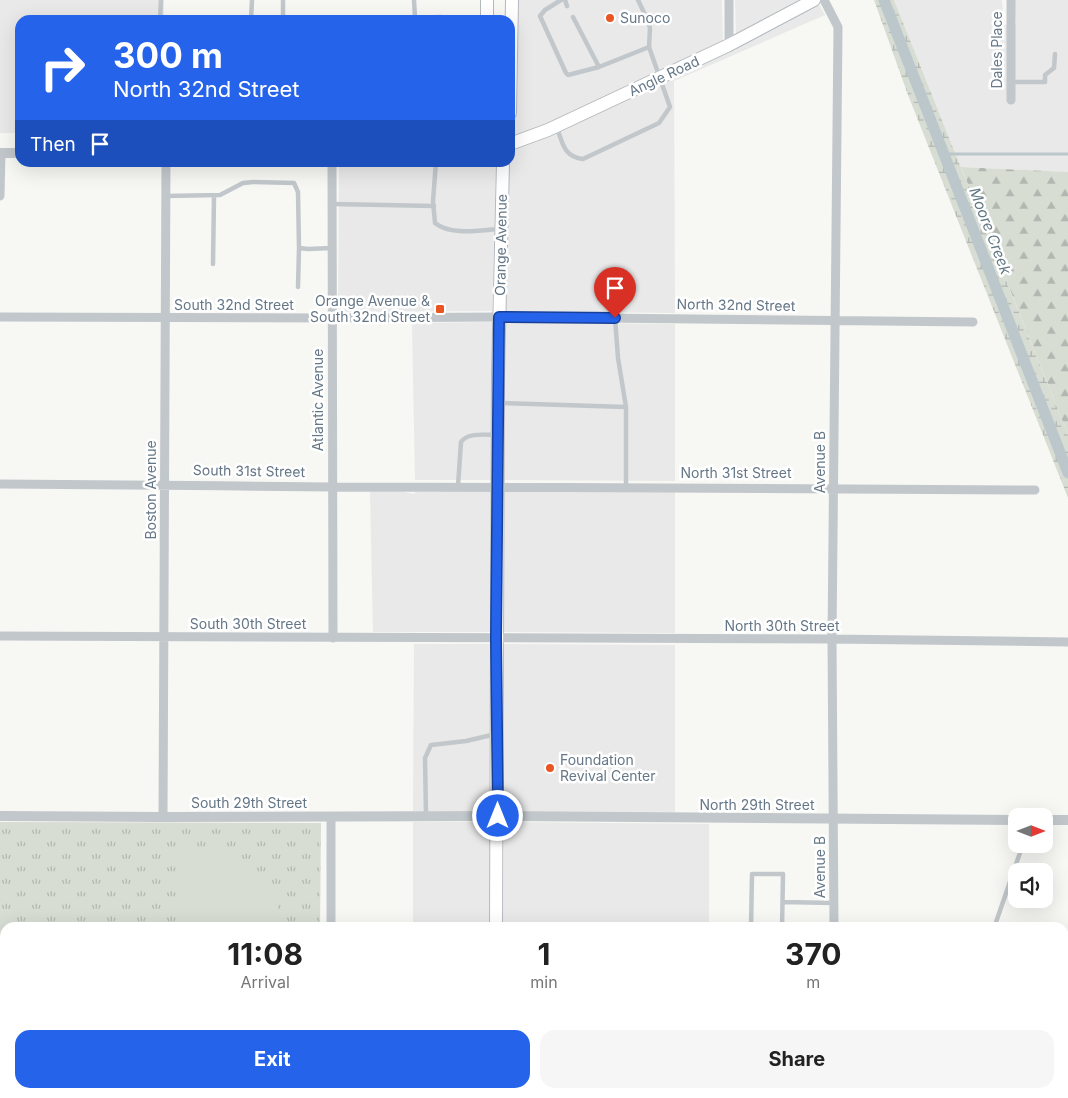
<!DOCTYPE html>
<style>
body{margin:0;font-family:Inter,sans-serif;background:#f6f6f6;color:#222;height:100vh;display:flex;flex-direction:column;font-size:19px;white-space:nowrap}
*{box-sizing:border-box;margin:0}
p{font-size:16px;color:#767676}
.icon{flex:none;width:28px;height:28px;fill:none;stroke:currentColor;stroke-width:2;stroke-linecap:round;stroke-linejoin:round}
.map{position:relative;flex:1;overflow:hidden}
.details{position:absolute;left:0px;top:922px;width:1069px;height:176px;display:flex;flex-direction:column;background:#fff;border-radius:15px 15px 0 0;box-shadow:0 5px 20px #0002}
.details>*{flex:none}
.banner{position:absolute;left:15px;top:15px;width:500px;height:152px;border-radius:15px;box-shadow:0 5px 20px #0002;background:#2563eb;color:#fff;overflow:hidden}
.needle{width:32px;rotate:90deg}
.tools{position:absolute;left:1008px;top:808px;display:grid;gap:10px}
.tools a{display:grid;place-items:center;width:45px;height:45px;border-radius:10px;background:#fff;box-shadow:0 5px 20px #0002;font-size:25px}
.pin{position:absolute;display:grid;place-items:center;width:42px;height:42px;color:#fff;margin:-51px -21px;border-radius:50% 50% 50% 0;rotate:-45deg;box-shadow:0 0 5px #0007}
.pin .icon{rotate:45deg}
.me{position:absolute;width:55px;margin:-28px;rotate:0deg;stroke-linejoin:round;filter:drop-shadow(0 0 4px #0008)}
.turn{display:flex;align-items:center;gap:18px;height:105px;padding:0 15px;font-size:22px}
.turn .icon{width:65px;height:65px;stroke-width:2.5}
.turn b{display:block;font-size:35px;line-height:42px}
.then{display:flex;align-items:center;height:48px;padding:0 15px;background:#0003;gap:10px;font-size:19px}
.eta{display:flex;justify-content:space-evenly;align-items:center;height:85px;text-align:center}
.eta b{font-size:30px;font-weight:700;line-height:35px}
.button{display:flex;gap:10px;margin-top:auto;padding:10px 15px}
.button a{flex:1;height:58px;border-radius:15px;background:#2563eb;color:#fff;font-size:20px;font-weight:700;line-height:58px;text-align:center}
.button a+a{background:#f6f6f6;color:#222}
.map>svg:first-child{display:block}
.built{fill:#e8e9e8}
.forest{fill:url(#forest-firs)}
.wetland{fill:url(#wetland-marsh)}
.park{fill:url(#park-tufts)}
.pitch{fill:#d7ddd3}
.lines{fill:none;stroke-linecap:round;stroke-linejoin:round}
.stream{stroke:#bcc7cc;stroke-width:3}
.canal{stroke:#bcc7cc;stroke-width:11}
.secondary-casing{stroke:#b5babf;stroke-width:14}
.service{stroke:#c2c7cb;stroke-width:4.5}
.minor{stroke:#c2c7cb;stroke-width:9}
.tertiary{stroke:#c2c7cb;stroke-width:10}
.secondary{stroke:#fff;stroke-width:12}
.route-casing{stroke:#184099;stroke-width:12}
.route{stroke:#2563eb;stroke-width:9}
.poi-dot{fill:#e95623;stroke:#fff;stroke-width:2}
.labels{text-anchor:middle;stroke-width:5;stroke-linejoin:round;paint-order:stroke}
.poi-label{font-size:14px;fill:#657787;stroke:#fff;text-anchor:start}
.street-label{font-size:14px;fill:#657787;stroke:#fff}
.water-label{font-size:15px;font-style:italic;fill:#617883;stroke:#fff}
</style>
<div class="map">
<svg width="1068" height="1098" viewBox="0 0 1068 1098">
<defs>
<pattern id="forest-firs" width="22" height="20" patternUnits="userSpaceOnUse" patternTransform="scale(1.25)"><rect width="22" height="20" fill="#d7ddd3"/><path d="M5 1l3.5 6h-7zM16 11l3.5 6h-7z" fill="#b2b8b1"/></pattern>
<pattern id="wetland-marsh" width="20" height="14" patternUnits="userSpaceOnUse" patternTransform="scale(1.25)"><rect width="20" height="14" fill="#d7ddd3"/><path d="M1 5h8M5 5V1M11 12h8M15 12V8" fill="none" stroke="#b2b8b1"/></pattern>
<pattern id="park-tufts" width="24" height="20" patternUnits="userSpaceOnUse" patternTransform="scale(1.25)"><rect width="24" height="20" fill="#d7ddd3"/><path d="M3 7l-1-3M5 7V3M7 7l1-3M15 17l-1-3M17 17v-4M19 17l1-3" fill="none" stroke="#b2b8b1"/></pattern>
</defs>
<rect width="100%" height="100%" fill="#f7f8f4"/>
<path class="built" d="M0 0H164V20H20V133H0Z
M518 0H722L723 42 545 125 511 137 517 110Z
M735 0H802L736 35Z
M894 0H1002L1004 25 1016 24 1014 0H1068V172L961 167Z
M819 4 825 15 674 81 675 313 505 311 509 163 511 150 550 135 731 51H735L736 49Z
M339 163H496L492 311 338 312Z
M492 322V480H415L412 323Z
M505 322 675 324V481L504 480Z
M370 492H403L415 494V492H491L490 632H373Z
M504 492H675V633L503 632Z
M414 644H490L491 811H413Z
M503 644 675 645V812L504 811Z
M413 822H491L490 927 413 928Z
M504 822 709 824V927H503Z
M413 1094H489V1098H413Z
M502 1094H583V1098H502Z"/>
<path class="forest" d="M961 167 1068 172V435Z"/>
<path class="wetland" d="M874 0H894L1068 435V498L908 95Z"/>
<path class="park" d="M0 822 321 823 320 927 5 928V1094H319V1098H0Z"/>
<path class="pitch" d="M208 851C252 855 280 881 279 927H180L181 852Z
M182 1094H253L254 1098H182Z"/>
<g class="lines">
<path class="stream" d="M944 154H1068"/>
<path class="canal" d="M884 0 1068 473"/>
<g class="secondary-casing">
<path id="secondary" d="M487 0V20
M510 113 512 0
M510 144 548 130 729 45 814 0
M496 928 498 374 503 162
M496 1094V1098"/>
</g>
<path class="service" d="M283 0V20
M414 0 415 18 441 17V20
M561 0 545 10 540 16 566 73 568 75 599 67
M565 0 567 6
M573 17 599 67 649 47
M160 20 161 0
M251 20 252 0
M369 20 415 18
M1011 82H1045V75L1054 68 1055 54
M557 128C563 144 564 157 583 159L659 123 670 107 649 47 650 28 648 21 638 0
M436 162 433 201 435 223C451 236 480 230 500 229
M166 196 220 195 243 183 253 182 294 183 298 192 299 248 308 249 332 248
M332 204 434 206
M213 264 214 196
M298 287 299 248
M615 318 618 358 626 407
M499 403 626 407V487
M458 486 461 442C468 432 486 435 497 435
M426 815 425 758 431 745 466 741 496 734
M783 902 834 903
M751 928 752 874H783L782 928
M994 928 1023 844"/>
<path class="minor" d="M729 0V45
M824 0 838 27 832 639 834 928
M1011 100V0
M332 162 333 638
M0 196 1 153
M0 317 332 318 499 317 973 322
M0 484C111 484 222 486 333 487 567 488 801 487 1035 490
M0 636 832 639 1068 642
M163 817 166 162
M331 928V817
M1064 989 1068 990
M835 1094V1098
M329 1098V1094"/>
<path class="tertiary" d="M0 153H20
M0 816 163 817 498 816 1016 820
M1044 820H1068"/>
<use href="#secondary" class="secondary"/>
</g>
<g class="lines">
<g class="route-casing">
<path id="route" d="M498 816 496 638 499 317 615 318"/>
</g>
<use href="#route" class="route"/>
</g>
<g class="poi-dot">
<circle cx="610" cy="18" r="5"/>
<rect x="435" y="304" width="10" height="10" rx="2.5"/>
<circle cx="550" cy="768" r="5"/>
</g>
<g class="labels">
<g class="poi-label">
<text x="620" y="23">Sunoco</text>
<text x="430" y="306" text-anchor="end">Orange Avenue &amp;<tspan x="430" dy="16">South 32nd Street</tspan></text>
<text x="560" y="765">Foundation<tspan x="560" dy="16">Revival Center</tspan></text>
</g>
<g class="street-label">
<text transform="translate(997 50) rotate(-90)" y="5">Dales Place</text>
<text transform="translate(664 76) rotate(-25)" y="5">Angle Road</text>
<text transform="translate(501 245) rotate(-89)" y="5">Orange Avenue</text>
<text x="234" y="310">South 32nd Street</text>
<text transform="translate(736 305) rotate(1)" y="5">North 32nd Street</text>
<text transform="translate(318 400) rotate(-90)" y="5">Atlantic Avenue</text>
<text transform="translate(820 462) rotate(-90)" y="5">Avenue B</text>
<text transform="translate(249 471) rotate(1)" y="5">South 31st Street</text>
<text x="736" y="478">North 31st Street</text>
<text transform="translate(151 490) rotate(-90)" y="5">Boston Avenue</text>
<text x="248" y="629">South 30th Street</text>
<text x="782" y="631">North 30th Street</text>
<text x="249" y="808">South 29th Street</text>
<text x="757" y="810">North 29th Street</text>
<text transform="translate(820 867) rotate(-90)" y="5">Avenue B</text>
</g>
<g class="water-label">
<text transform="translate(990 231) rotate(69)" y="5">Moore Creek</text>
</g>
</g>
</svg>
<div class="tools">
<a><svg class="needle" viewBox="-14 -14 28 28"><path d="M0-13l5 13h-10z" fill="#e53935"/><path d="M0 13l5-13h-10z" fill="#767676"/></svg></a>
<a><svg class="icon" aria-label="sound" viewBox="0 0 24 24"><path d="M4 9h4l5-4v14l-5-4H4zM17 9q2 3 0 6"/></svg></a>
</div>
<div class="pin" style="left:615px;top:318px;background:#d93025"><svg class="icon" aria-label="arrive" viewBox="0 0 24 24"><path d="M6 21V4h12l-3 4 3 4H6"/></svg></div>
<svg class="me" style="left:498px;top:816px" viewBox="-20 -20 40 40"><circle r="17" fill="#2563eb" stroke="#fff" stroke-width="3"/><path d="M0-11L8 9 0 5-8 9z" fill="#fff"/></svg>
<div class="banner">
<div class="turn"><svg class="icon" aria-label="right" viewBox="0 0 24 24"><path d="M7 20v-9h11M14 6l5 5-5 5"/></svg><div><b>300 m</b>North 32nd Street</div></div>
<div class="then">Then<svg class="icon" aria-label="arrive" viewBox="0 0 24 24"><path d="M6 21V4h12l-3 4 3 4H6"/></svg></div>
</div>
<section class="details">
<div class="eta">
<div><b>11:08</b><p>Arrival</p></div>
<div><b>1</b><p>min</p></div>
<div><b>370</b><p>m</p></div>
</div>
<div class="button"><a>Exit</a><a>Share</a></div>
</section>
</div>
